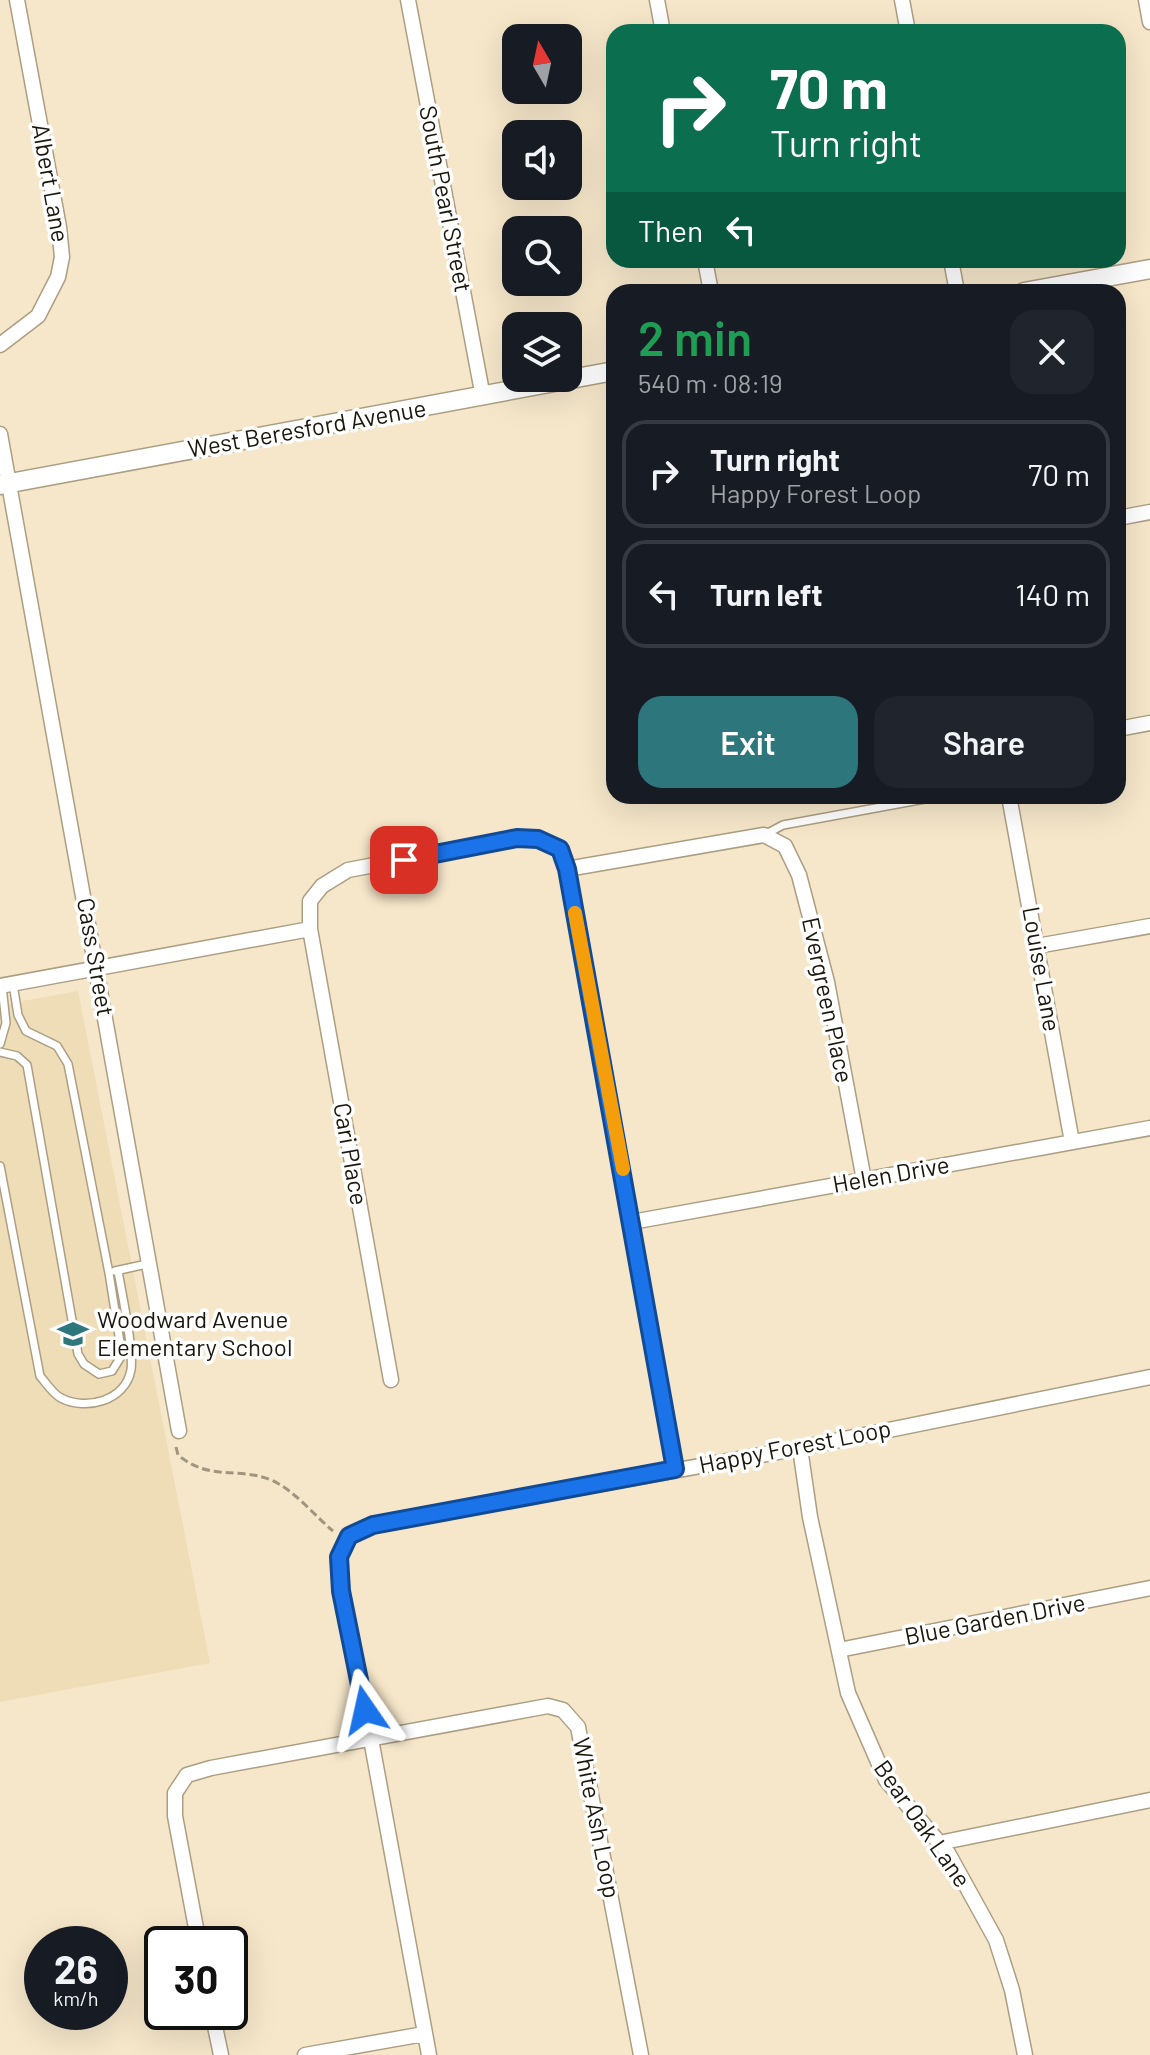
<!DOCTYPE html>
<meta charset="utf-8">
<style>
body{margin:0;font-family:Barlow,sans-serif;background:#20242c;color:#f1f3f6;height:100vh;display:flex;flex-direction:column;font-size:30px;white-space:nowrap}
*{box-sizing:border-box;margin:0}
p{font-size:26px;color:#9ea1a6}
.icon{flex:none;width:44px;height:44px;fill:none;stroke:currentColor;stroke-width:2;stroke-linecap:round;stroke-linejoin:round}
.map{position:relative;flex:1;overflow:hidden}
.sheet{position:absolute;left:606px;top:284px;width:520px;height:520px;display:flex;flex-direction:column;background:#171b24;border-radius:24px;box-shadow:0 8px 32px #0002}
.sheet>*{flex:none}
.banner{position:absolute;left:606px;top:24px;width:520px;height:244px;border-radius:24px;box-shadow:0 8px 32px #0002;background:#0b6e4f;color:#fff;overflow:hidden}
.needle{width:52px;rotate:351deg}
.fabs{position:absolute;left:502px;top:24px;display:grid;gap:16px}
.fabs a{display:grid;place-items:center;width:80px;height:80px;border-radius:16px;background:#171b24;box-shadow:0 8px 32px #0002;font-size:40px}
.speed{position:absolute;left:24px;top:1926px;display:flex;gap:16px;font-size:40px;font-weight:700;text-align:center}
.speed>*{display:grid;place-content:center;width:104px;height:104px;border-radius:50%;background:#171b24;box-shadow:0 8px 32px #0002;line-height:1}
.speed small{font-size:20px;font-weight:400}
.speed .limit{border:4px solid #111;border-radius:12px;background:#fff;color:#111}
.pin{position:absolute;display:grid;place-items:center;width:68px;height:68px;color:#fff;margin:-34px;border-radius:16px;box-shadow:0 4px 12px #0006}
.me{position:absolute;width:88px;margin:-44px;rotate:349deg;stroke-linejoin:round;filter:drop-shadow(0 0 6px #0008)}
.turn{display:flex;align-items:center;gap:28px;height:168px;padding:0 32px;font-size:36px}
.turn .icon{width:104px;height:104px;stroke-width:2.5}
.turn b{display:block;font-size:56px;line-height:68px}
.then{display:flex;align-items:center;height:76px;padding:0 32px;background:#0003;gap:16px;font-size:30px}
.round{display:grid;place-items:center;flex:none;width:84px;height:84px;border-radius:24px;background:#20242c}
.summary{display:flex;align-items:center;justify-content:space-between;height:136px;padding:0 32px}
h1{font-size:48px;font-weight:600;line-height:60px;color:#1e9e55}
.primary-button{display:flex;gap:16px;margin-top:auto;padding:16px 32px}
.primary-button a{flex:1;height:92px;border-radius:24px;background:#2c767c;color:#fff;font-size:32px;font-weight:600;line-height:92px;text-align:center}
.primary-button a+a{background:#20242c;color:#f1f3f6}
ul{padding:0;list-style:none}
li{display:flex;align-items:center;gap:24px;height:108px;margin:0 16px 12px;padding:0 16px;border:4px solid #363941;border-radius:24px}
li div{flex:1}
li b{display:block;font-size:30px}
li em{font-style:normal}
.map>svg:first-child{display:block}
.built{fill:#efddb8}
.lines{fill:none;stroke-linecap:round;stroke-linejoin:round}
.service-casing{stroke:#ad9e83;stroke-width:10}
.minor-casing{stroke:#ad9e83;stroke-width:17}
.tertiary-casing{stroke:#ad9e83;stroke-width:21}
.path{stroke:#a0957f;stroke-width:3;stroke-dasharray:8 4;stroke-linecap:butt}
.service{stroke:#fff;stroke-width:7}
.minor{stroke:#fff;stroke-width:14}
.tertiary{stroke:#fff;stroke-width:18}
.route-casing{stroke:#114b97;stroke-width:20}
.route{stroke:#1a73e8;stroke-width:14}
.slow{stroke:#f59e0b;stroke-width:14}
.labels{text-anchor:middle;stroke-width:7;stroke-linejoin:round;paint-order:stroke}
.street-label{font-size:24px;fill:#1c170c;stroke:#fff}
.poi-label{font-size:24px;fill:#1c170c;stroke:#fff;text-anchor:start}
</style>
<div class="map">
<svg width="1150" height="2055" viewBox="0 0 1150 2055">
<rect width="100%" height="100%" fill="#f6e7ca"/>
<path class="built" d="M78 991 210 1663 0 1702V1005Z"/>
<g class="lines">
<g class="service-casing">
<path id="service" d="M766 834 783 825 941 796
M0 1044 6 1023 2 986
M0 1052 17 1056 27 1065 78 1354 84 1364 99 1374 112 1371 122 1355 109 1273 68 1064 57 1046 26 1031 18 1015 13 984
M0 1166 40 1376C46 1383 53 1394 61 1398 86 1411 125 1401 131 1370 134 1350 122 1294 118 1271
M115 1271 147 1264"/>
</g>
<g class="minor-casing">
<path id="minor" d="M408 0 483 397
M657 0 663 32
M902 0 908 32
M1146 0 1150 22
M705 260 711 292
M951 260 957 292
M0 345 38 316 58 277 62 257 59 227 17 0
M0 434 179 1431
M1118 518 1150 512
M1118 729 1150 723
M1009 796 1072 1142
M567 869 764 835 785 846 799 875 827 982 864 1180
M310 929 391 1380
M1037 946 1150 926
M0 986 310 929V901L322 886 348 870 517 838 538 839 560 849 567 869 675 1469
M632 1222 1150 1128
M800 1448 810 1517 848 1693 886 1780 948 1853 996 1940 1012 1990 1025 2055
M839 1650 1150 1588
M939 1843 1150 1800
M199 1944 175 1816V1793L187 1775 211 1768 548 1706 563 1710 578 1727 641 2055
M212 2012 221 2055
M305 2055 424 2034
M429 2055 371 1739 341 1591 339 1557 349 1536 373 1525 800 1448 1150 1377"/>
</g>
<g class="tertiary-casing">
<path id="tertiary" d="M1024 292 1150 269
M0 485 614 371"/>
</g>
<path class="path" d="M176 1447 178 1455C211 1482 236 1466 271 1480 293 1489 315 1516 333 1531"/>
<use href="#service" class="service"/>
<use href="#minor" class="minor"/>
<use href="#tertiary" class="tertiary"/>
</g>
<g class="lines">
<g class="route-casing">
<path id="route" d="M365 1710 341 1591 339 1557 349 1536 373 1525 675 1469 567 869 560 849 538 839 517 838 404 860"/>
</g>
<use href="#route" class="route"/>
<path class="slow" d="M575 913 623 1169"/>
</g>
<defs>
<g id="school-bare" transform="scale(2.4)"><path d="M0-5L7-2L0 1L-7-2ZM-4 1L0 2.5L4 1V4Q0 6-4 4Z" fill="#2c767c" stroke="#fff" stroke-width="2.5" paint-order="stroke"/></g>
</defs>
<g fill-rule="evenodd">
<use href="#school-bare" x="73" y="1334"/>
</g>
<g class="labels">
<g class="street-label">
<text transform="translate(50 183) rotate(80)" y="8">Albert Lane</text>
<text transform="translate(445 199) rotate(79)" y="8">South Pearl Street</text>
<text transform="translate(307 429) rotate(-10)" y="8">West Beresford Avenue</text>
<text transform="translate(95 957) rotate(80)" y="8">Cass Street</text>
<text transform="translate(1041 969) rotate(80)" y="8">Louise Lane</text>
<text transform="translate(827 1000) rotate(78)" y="8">Evergreen Place</text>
<text transform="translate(350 1154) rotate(80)" y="8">Cari Place</text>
<text transform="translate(891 1175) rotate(-10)" y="8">Helen Drive</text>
<text transform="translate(795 1447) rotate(-11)" y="8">Happy Forest Loop</text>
<text transform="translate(995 1620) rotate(-11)" y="8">Blue Garden Drive</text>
<text transform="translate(596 1818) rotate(79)" y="8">White Ash Loop</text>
<text transform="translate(922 1824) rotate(55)" y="8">Bear Oak Lane</text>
</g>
<g class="poi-label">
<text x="97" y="1328">Woodward Avenue<tspan x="97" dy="28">Elementary School</tspan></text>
</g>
</g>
</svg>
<div class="fabs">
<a><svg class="needle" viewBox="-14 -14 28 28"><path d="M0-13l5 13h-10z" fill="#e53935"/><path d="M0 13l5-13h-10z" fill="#9ea1a6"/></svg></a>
<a><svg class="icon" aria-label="sound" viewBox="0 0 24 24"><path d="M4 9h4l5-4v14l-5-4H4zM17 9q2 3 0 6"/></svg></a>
<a><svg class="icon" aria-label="search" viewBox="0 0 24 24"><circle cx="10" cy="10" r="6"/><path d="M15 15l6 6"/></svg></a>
<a><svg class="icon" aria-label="layers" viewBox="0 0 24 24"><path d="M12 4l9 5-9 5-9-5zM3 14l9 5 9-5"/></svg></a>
</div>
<div class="speed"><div>26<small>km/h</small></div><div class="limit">30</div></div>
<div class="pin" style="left:404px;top:860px;background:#d93025"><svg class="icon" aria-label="arrive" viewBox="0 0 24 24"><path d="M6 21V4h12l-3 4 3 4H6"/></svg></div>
<svg class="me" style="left:365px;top:1710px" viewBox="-20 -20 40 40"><path d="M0-17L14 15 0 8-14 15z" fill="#1a73e8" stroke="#fff" stroke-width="4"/></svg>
<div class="banner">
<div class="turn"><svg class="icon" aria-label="right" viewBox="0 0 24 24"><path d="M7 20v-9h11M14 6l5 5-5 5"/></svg><div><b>70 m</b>Turn right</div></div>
<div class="then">Then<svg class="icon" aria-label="left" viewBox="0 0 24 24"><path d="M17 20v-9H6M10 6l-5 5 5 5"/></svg></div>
</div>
<section class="sheet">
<div class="summary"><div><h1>2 min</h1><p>540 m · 08:19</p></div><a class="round"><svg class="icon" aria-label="close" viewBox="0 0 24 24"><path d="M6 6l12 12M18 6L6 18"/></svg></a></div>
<ul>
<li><svg class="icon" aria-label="right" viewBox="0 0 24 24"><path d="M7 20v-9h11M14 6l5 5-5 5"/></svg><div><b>Turn right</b><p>Happy Forest Loop</p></div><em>70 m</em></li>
<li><svg class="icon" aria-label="left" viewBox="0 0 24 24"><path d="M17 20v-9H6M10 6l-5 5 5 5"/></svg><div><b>Turn left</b></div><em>140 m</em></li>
</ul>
<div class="primary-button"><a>Exit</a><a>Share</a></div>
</section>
</div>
